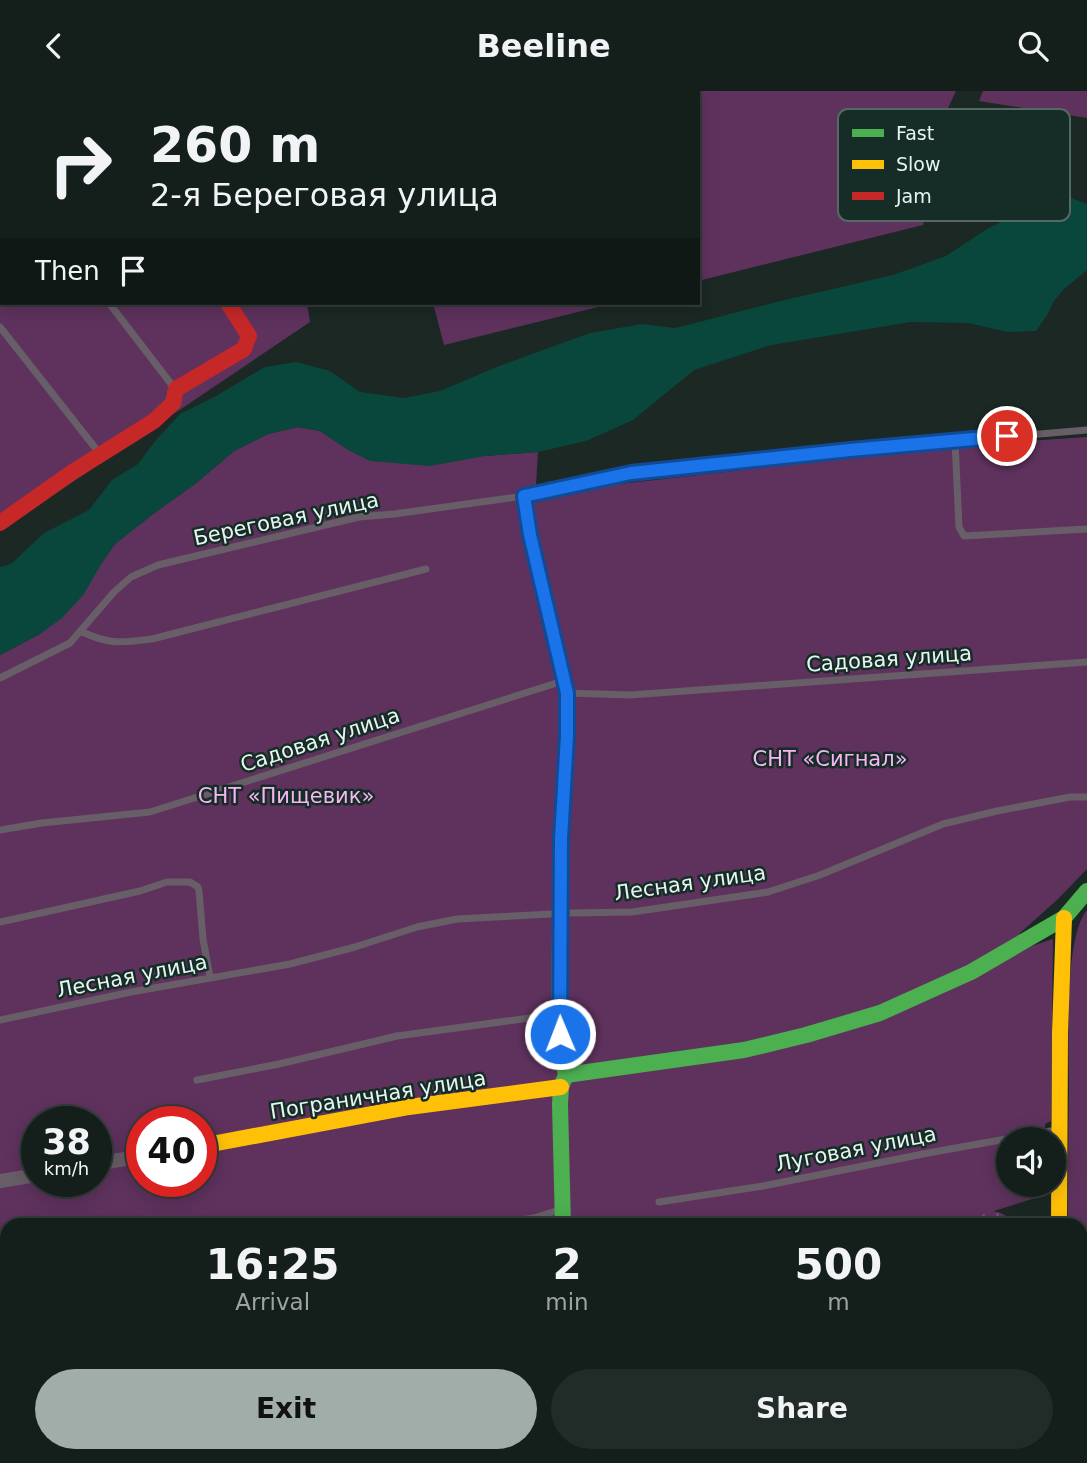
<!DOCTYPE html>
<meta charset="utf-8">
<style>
body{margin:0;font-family:"DejaVu Sans",sans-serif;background:#212b28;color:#f1f3f6;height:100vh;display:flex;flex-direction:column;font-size:26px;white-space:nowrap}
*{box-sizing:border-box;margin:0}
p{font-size:23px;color:#9da2a3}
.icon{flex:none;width:38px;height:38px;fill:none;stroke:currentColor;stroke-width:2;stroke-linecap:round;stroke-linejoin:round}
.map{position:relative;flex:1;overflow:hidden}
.panel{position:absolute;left:0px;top:1127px;width:1088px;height:245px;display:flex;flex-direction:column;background:#141e1b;border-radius:21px 21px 0 0;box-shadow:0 4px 18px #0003,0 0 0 2px #333c3a}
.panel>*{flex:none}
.top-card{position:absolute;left:0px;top:0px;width:700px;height:214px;box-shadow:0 4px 18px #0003,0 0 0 2px #333c3a;background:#141e1b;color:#f1f3f6;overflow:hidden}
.buttons{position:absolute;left:996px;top:1036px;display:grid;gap:14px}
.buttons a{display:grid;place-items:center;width:70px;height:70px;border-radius:50%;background:#141e1b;box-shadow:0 4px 18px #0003,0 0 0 2px #333c3a;font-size:35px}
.speed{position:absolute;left:21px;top:1015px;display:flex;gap:14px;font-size:35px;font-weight:700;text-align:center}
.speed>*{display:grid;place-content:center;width:91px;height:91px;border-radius:50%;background:#141e1b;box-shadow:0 4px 18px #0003,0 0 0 2px #333c3a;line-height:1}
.speed small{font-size:18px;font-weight:400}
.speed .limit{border:10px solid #d22;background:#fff;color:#111}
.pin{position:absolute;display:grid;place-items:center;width:60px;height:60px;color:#fff;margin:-30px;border:4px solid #fff;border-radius:50%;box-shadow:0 2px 7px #0007}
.me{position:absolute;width:77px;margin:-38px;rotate:359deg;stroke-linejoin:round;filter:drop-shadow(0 0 5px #0008)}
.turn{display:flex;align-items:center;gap:24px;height:147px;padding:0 35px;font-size:32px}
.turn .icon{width:91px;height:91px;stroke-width:2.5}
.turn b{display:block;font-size:49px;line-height:60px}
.then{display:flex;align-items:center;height:66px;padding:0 35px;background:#0003;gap:14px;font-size:26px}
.eta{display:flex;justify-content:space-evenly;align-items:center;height:119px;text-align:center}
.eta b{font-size:42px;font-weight:700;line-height:49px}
.cta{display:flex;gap:14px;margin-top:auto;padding:14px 35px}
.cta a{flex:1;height:80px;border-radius:42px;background:#a0ada9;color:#111;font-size:28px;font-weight:700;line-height:80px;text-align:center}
.cta a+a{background:#212b28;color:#f1f3f6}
header{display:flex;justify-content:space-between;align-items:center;height:91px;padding:0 35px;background:#141e1b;font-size:32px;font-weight:700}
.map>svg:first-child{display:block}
.grass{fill:url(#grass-dots)}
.garden{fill:#5e325d;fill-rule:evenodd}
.water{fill:#09473c}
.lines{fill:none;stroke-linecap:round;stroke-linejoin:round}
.lane{stroke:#685e68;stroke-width:7}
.street{stroke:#685e68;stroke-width:14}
.fast{stroke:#4caf50;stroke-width:16}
.slow{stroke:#ffc107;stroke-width:16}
.jam{stroke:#c62828;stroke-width:16}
.route-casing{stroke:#114b97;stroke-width:18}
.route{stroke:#1a73e8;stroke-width:12}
.labels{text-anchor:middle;stroke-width:5;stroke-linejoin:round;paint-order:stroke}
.street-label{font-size:21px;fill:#e7f5f1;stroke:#162d27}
.park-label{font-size:21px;fill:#f8b5f4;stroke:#162d27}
.key{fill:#162d27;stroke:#556964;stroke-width:2}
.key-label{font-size:19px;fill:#e7f5f1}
</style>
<header><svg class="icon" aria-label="back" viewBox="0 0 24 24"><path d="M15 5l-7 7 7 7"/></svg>Beeline<svg class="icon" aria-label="search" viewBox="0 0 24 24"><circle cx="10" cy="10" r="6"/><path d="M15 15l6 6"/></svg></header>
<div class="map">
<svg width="1087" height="1372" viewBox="0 0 1087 1372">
<defs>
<pattern id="grass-dots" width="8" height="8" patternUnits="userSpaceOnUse" patternTransform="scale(1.75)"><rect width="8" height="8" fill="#5e325d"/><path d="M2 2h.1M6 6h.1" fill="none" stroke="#755075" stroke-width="1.8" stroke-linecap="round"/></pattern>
</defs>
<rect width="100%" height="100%" fill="#1b2824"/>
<path class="grass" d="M985 1118 1001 1122 1021 1134H913Z"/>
<path class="garden" d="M0 0H156L157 2H2V212H307L310 231 0 440Z
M286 0H956L942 30 923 134 698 190V2H287Z
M983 0H1087V27L979 10Z
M433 212H614L444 254Z
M298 336 320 340 350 360 485 365 538 361 535 410 576 398 951 355 1087 346V778L1058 808 1019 843 1023 858 1053 848 1051 1030 1045 1033 1046 1048H1008V1094H1047L1048 1103 949 1134H7V1365H1036L1035 1372H0V564L40 543 103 470 115 453 153 423 195 393 234 360 268 343ZM37 1031H96V1090H37ZM142 1031H201V1090H142Z
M1087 819V1372H1055L1056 1365H1082V1134H1068C1068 1089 1068 1044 1069 999 1069 960 1063 847 1087 819Z"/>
<path class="water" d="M1069 106 1087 113V179L1063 199 1054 210 1047 224 1036 240 1007 241 969 232 911 231 771 254 694 279 633 329 586 350 538 361 485 365 430 375 370 370 350 360 320 340 298 336 268 343 234 360 195 393 153 423 115 453 103 470 84 503 62 527 40 543 0 564V476L11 473 44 442 89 419 112 389 138 373 156 349 180 323 216 305 265 276 296 271 330 280 360 301 404 307 440 300 499 275 590 242 642 233 675 237 785 209 893 184 946 165 987 138 1050 107Z"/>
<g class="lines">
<path class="lane" d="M293 0 294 2
M403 2 410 0
M0 71 2 73
M109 212 175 298
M0 236 100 363
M955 350 959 436 964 445 1087 438
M80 540C110 554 121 552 152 548L426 478
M0 587 70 552 114 501 131 486 158 474 359 426 394 423 524 405 631 382 873 357 1087 339
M567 602 630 604 1087 571
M0 739 42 732 150 721 563 590
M0 831 140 800 167 791H190L198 796 199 800 203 848 210 886
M0 929 131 901 290 873 355 856 417 836 457 828 571 822 632 821 768 801 820 784 943 733 997 720 1070 706H1087
M197 989 279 973 397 945 559 923
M659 1111 763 1095 928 1062 1056 1039
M485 1134 534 1127 562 1118
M0 1222 7 1221
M0 1349 7 1348"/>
<path class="street" d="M92 0 93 2
M96 1073 142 1065
M0 1090 37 1084
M1045 1372V1365"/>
<path class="fast" d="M566 984 744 959 806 944 880 922 971 881 1064 827 1087 800
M563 1134 560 1013 561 996 566 984 561 962 559 923 561 748 566 657"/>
<path class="slow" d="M201 1055 409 1016 561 996
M1059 1134 1060 942 1064 827"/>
<path class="jam" d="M524 405 530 444 567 602 566 657
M0 432 71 382 154 330 173 312 176 298 244 258 249 245 228 212"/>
</g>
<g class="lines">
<g class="route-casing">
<path id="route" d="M560 943 561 748 567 645V602L530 444 524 405 631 382 850 359 1007 345"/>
</g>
<use href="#route" class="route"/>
</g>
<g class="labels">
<g class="street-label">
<text transform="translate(286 428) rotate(-12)" y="7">Береговая улица</text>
<text transform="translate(889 568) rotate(-4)" y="7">Садовая улица</text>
<text transform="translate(320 649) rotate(-18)" y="7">Садовая улица</text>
<text transform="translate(690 792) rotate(-8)" y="7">Лесная улица</text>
<text transform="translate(132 885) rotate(-11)" y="7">Лесная улица</text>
<text transform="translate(378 1004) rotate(-9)" y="7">Пограничная улица</text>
<text transform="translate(856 1058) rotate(-11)" y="7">Луговая улица</text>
</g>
<g class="park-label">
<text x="830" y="675">СНТ «Сигнал»</text>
<text x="286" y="712">СНТ «Пищевик»</text>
</g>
</g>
<rect x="838" y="18" width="232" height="112" rx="10" class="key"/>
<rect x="852" y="38" width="32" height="8" fill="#4caf50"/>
<rect x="852" y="69" width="32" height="9" fill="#ffc107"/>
<rect x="852" y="101" width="32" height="8" fill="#c62828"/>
<g class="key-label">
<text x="896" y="49">Fast</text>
<text x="896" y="80">Slow</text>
<text x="896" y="112">Jam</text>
</g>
</svg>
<div class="buttons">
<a><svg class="icon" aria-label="sound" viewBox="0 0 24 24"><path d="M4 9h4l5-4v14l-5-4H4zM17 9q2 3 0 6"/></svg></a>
</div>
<div class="speed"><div>38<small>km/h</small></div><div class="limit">40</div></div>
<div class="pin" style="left:1007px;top:345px;background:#d93025"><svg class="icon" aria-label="arrive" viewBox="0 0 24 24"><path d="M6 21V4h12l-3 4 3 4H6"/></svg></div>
<svg class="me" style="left:560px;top:943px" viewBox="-20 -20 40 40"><circle r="17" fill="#1a73e8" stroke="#fff" stroke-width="3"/><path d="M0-11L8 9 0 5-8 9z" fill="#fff"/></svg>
<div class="top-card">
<div class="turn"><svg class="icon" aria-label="right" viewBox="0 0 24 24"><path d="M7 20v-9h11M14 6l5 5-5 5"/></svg><div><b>260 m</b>2-я Береговая улица</div></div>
<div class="then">Then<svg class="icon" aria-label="arrive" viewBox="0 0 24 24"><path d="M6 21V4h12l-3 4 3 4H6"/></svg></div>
</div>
<section class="panel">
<div class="eta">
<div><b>16:25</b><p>Arrival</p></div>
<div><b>2</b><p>min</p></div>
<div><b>500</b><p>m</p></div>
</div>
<div class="cta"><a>Exit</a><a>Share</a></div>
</section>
</div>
